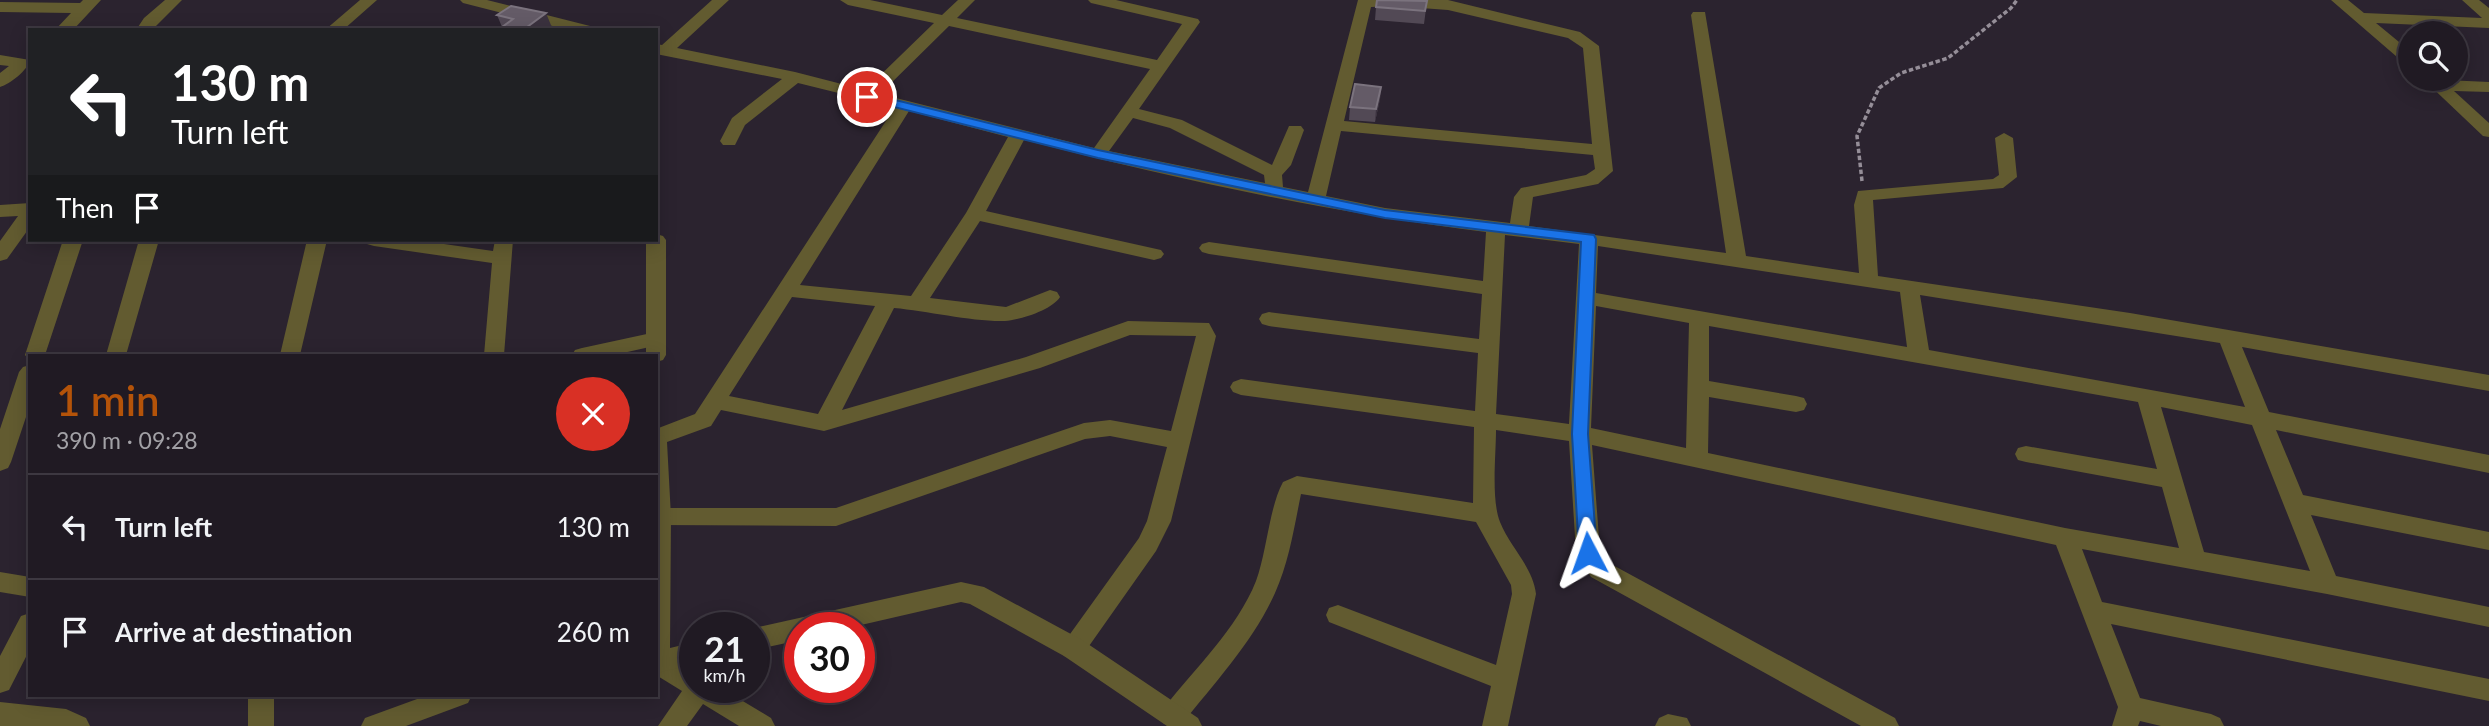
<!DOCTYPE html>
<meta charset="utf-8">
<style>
body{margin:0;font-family:Lato,sans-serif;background:#2d2730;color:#f1f3f6;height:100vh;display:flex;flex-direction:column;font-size:26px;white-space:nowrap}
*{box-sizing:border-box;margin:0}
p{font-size:23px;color:#a2a1a6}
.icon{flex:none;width:38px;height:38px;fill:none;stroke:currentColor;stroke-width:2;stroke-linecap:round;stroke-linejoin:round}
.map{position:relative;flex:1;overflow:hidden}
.drawer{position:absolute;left:28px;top:354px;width:630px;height:343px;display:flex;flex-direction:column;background:#201a23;border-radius:0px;box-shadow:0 4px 18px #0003,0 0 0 2px #3d3841}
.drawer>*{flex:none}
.guide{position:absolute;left:28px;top:28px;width:630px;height:214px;border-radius:0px;box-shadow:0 4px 18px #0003,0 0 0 2px #3d3841;background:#202124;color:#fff;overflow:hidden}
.fabs{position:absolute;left:2398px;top:21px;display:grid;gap:14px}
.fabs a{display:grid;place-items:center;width:70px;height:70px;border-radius:50%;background:#201a23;box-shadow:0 4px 18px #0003,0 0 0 2px #3d3841;font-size:35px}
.speed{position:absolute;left:679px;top:612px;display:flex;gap:14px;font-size:35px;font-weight:700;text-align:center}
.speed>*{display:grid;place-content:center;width:91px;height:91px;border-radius:50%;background:#201a23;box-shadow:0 4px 18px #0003,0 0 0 2px #3d3841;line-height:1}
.speed small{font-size:18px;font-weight:400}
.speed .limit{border:10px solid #d22;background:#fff;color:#111}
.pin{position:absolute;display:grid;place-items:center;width:60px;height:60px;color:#fff;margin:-30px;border:4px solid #fff;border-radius:50%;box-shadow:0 2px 7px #0007}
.me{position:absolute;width:77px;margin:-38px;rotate:356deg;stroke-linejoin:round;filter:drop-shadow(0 0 5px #0008)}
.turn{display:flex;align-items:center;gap:24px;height:147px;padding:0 28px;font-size:32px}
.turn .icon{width:91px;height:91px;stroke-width:2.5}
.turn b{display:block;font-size:49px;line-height:60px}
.then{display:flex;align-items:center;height:66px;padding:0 28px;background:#0003;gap:14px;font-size:26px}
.round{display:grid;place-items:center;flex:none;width:74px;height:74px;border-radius:37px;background:#2d2730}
.summary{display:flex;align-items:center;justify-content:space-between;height:119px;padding:0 28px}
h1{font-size:42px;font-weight:600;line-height:52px;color:#b45309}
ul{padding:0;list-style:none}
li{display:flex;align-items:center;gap:21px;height:105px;padding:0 28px;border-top:2px solid #3d3841}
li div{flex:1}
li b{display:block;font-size:26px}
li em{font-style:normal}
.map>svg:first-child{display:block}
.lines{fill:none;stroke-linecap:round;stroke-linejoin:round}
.path{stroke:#958e98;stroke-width:3.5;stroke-dasharray:4.5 2.5;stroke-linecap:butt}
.minor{fill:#625b30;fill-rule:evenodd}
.tertiary{fill:#625b30;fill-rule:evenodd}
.wall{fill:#524955}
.shaded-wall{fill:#3b323f}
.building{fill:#645b67;stroke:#7b737e;stroke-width:2}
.route{fill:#1a73e8;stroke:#114b97;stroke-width:2}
</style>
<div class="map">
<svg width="2489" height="726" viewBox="0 0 2489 726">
<rect width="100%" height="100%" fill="#2b232f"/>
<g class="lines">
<path class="path" d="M1862 181 1857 136 1879 88 1901 73 1948 58 2011 8 2017 0"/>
<path class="minor" d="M83 0H101L73 30H55L71 13 0 12V2L80 3Z
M165 0H182L152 30H136L144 18Z
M360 0H377L343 30H325Z
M712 0H729L677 48 795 72 865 90 934 23 848 5 840 0H870L942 15 958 0H975L957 18 1157 60 1182 24 1091 3 1088 0H1116L1198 19 1200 22 1139 109 1182 120 1272 165 1289 126H1301L1304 130 1291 165 1282 175 1283 187 1308 192 1358 0H1448L1580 32 1599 46 1613 171 1598 184 1533 197 1529 226 1726 253 1691 15 1693 12H1705L1746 256 1859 273 1854 205 1858 191 1993 179 1999 175 1995 138 2004 133 2013 138 2017 177 2003 188 1873 200 1878 276 2130 313 2489 375V391L2242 347 2269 412 2489 455V473L2276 430 2303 495 2489 532V550L2311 515 2336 576 2489 607V627L2327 594 2082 549 2102 602 2489 679V701L2111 624 2140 698 2211 714 2220 718 2224 726H2161L2140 721 2138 726H2112L2118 707 2056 545 1592 445 1600 551 1609 563 1895 718 1899 726H1861L1591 577 1576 553 1569 441 1496 430C1496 456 1491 499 1500 522 1510 547 1533 567 1536 594L1508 726H1482L1491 686 1329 622 1326 615 1329 608 1338 605 1496 665 1512 594 1511 585 1476 522 1301 494C1294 528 1289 562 1275 593 1253 642 1215 682 1182 724H1164L1160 716 1164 708C1195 668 1237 629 1256 581 1267 551 1269 508 1283 482L1297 476 1473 503 1474 427 1241 395 1233 392 1230 387 1233 382 1241 379 1475 411 1478 353 1269 326 1262 324 1259 319 1262 314 1269 312 1479 339 1482 294 1209 254 1202 252 1199 248 1202 244 1209 242 1483 281 1486 232C1331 213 1176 179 1024 140L986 211 1161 250 1164 254 1161 258 1154 260 980 221 930 298 1006 307 1050 290 1057 292 1060 297C1052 310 1020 320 1005 321 973 322 928 311 894 308L842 410 1026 357 1128 321 1209 323 1216 336 1171 521 1156 551 1082 656 1073 659 1064 656 1060 648 1139 538 1147 521 1167 447 1110 436 1085 439 836 526 656 525V509L659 508H836L1084 423 1110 420 1171 431 1196 336 1130 335 1040 368 824 431 721 410 711 426 656 446V429L695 414 895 107 798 83 745 125 735 145H723L720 141 732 118 782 79 656 54V44L662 45ZM1394 6 1448 10 1568 38 1583 48 1592 144 1344 121 1371 7ZM949 26 1150 69 1094 148 880 94ZM909 111 1008 137 966 213 911 296 800 285ZM1133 118 1170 128 1264 175 1265 183 1109 151ZM1341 131 1593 155 1595 169 1586 175 1521 188 1514 197 1510 223 1385 208 1326 196ZM1505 235 1579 244 1569 424 1496 414ZM1598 246 1900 292 1907 347 1596 293ZM1920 295 2220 343 2245 407 1929 350ZM792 297 875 306 818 414 729 396ZM1596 306 1689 323 1686 448 1591 428ZM1709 326 2138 402 2157 469 2026 446 2018 448 2015 454 2018 460 2026 462 2162 487 2179 548 2065 528 1708 453 1709 397 1796 412 1804 410 1807 404 1804 398 1796 396 1709 381ZM2161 407 2252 425 2310 571 2204 552Z
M2331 0H2348L2364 13 2482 18 2462 0H2479L2489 8V28L2376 23 2410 51V65L2404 63Z
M0 55 30 60C28 70 10 84 0 87V73L9 66 0 65Z
M2423 79 2489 82V92L2454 91 2489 123V137L2483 136Z
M30 203V227L7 259 0 261V241L18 216 0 217V205Z
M63 240H83L45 355H30V361L25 355Z
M139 240H159L126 355H106Z
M307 240H327L300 355H280Z
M365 240H416L493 251 495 240H513L504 355H484L492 263 374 246 367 244Z
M656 332 663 334 666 339 663 344 614 355H572L575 350 582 348Z
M30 365V405L11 462 8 468 0 471V429L19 372 23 367Z
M30 613V649L9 690 0 693V656L21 616Z
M656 651 695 671V688H721L771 718 775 726H739L703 704 687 726H658L682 691 656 675Z
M248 695H274V726H248Z
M428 695H472L468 703 406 726H361L365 718Z
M0 702 66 709 86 718 90 726H0Z
M1668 714 1687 718 1691 726H1655L1659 718Z"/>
<path class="tertiary" d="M460 0H487L594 27 596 30H568L463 3Z
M656 234 663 236 666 240V355L663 360 656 362V355H646V240H656Z
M656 434 664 436 667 442 671 517 670 648 695 642V664L657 673Z
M0 572 30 577V597L0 592Z
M961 582 984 587 1082 640 1198 718 1202 726H1167L1064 656 970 604 961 602 848 628H800V640L754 650V628Z"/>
</g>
<path class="wall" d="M1427 1 1424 24 1375 20 1376 7Z
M546 13 502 27 497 15Z
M1381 87 1380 99 1375 122 1349 120 1350 107Z"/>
<path class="shaded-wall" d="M546 13 553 30H523Z
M1381 87 1380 99 1375 122 1376 109Z"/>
<path class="building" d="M1377 0 1427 1 1425 11 1376 7Z
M511 6 546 13 523 30H498L513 19 497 15Z
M1355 84 1381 87 1376 109 1350 107Z"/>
<path class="route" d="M867 93 1098 150 1385 210 1594 235 1596 239 1588 434 1597 553 1595 559 1588 561 1582 559 1579 553 1572 434 1581 242 1385 218 1098 158 862 99 861 97Z"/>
</svg>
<div class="fabs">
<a><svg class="icon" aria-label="search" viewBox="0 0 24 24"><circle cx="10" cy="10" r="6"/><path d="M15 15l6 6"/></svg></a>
</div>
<div class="speed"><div>21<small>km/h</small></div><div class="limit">30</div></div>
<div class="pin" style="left:867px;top:97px;background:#d93025"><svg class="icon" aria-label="arrive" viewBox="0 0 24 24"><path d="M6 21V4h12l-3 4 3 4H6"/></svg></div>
<svg class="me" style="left:1588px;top:553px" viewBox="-20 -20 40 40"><path d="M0-17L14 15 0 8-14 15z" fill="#1a73e8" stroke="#fff" stroke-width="4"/></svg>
<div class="guide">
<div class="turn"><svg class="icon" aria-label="left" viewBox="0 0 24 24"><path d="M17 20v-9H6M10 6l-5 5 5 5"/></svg><div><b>130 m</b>Turn left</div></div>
<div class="then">Then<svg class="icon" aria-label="arrive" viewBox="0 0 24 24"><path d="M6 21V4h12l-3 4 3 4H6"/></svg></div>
</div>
<section class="drawer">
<div class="summary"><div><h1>1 min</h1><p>390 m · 09:28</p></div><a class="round" style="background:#d93025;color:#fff"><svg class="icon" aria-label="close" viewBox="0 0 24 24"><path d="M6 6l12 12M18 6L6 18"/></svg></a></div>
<ul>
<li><svg class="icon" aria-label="left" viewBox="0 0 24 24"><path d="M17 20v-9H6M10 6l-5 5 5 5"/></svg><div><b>Turn left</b></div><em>130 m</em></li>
<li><svg class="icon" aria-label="arrive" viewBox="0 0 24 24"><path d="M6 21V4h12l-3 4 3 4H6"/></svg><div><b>Arrive at destination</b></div><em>260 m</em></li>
</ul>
</section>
</div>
